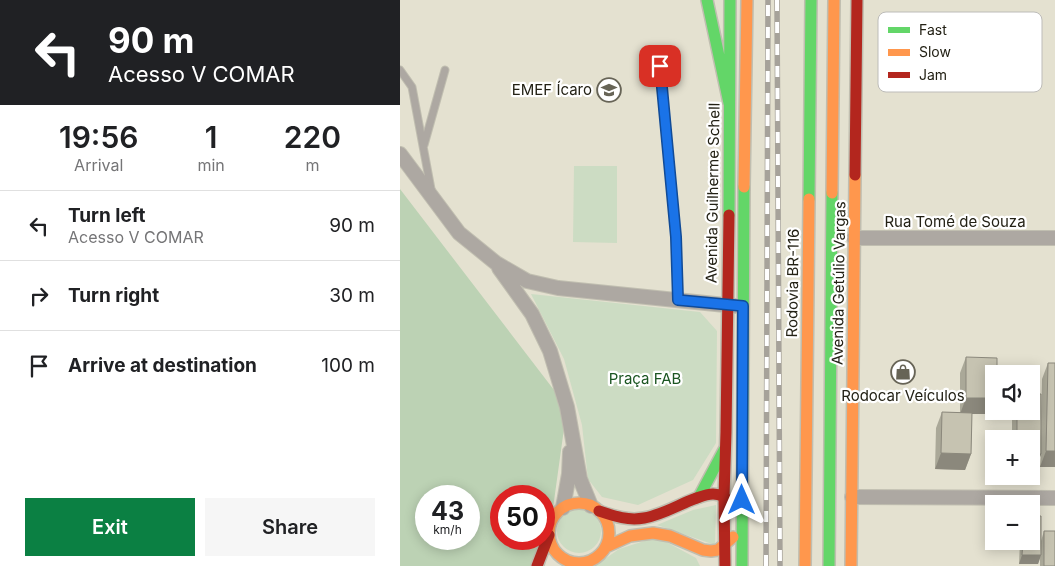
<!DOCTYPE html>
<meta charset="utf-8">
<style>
body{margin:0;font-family:Inter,sans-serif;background:#f6f6f6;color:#202124;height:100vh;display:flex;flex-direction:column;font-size:19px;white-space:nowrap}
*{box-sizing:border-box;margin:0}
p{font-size:16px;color:#757577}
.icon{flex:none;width:28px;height:28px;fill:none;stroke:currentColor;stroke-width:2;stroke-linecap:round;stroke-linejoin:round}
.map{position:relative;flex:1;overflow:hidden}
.panel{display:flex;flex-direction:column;background:#fff;width:400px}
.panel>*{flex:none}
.banner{background:#202124;color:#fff;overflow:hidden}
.controls{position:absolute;left:585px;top:365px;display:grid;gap:10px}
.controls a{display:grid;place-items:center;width:55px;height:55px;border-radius:0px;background:#fff;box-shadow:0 2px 12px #0003;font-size:25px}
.speed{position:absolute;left:15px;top:485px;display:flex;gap:10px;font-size:25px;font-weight:700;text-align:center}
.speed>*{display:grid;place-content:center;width:65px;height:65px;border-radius:50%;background:#fff;box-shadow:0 2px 12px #0003;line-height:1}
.speed small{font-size:12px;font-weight:400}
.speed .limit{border:8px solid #d22;background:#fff;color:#111}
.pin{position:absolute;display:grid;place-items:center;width:42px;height:42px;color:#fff;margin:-21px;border-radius:10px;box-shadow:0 2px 8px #0006}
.me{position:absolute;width:55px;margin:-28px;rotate:0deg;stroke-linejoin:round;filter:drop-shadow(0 0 4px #0008)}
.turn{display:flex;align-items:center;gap:18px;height:105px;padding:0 25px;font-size:22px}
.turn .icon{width:65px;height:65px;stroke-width:2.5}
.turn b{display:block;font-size:35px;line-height:42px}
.eta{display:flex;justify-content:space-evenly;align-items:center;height:85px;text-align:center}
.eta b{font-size:30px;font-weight:600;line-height:35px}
.primary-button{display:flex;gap:10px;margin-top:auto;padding:10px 25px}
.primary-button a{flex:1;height:58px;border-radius:0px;background:#0b8043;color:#fff;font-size:20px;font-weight:600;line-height:58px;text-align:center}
.primary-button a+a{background:#f6f6f6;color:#202124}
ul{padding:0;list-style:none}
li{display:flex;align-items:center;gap:15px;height:70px;padding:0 25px;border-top:1px solid #e0e0e0}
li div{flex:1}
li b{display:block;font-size:19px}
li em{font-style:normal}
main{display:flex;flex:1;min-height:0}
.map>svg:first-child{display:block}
.green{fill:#ccdcc3}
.forest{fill:#bcd2b4;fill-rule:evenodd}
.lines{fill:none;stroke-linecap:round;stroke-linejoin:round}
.lane-casing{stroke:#c0beb0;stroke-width:9}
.street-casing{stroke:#c0beb0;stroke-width:16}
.fast-casing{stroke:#c0beb0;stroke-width:14}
.slow-casing{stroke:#c0beb0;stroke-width:14}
.jam-casing{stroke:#c0beb0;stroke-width:14}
.lane{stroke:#ada8a2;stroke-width:7}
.street{stroke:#ada8a2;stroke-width:14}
.fast{stroke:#63d668;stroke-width:11}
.slow{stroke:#ff974d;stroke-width:11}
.jam{stroke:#b3261e;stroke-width:11}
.rail-casing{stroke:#a6a29a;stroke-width:5.5}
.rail{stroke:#fff;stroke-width:4;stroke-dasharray:11;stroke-linecap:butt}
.wall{fill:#aaa898}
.shaded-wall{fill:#8b887c}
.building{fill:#c6c3b1;stroke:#8b887c}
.route-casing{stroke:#114b97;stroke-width:12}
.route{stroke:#1a73e8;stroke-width:9}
.labels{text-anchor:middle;stroke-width:4.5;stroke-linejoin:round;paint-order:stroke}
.poi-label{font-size:15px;fill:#232115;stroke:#fff;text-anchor:end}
.street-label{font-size:15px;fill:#232115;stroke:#fff}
.park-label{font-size:15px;fill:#1c5622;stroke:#fff}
.key{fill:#fff;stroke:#bdbcb9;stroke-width:1}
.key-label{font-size:14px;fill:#232115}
</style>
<main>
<section class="panel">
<div class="banner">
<div class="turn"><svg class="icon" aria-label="left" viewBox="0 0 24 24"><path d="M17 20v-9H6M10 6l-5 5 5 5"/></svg><div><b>90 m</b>Acesso V COMAR</div></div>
</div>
<div class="eta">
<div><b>19:56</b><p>Arrival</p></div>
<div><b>1</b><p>min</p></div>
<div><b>220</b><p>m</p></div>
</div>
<ul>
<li><svg class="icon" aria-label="left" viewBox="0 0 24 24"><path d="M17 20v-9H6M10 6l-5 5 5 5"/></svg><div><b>Turn left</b><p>Acesso V COMAR</p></div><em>90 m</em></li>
<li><svg class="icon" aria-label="right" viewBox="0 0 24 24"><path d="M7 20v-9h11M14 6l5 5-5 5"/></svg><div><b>Turn right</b></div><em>30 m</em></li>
<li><svg class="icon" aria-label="arrive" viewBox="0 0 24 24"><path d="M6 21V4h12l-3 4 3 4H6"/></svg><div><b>Arrive at destination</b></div><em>100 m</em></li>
</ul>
<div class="primary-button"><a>Exit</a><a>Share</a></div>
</section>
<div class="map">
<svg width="655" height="566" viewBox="0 0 655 566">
<rect width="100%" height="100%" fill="#e4e1d0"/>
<path class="green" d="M174 166H217V243L173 242Z
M131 294 300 312 317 331 316 443 293 480 238 505 202 497 188 479 182 425 164 359Z
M316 505 315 545 257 525 293 510Z
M157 531a22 22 0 1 1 44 0a22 22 0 1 1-44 0Z
M257 537 296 558 300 566H195L219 549Z"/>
<path class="forest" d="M0 189 167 407 145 566H0ZM26 496H69V539H26ZM101 496H144V539H101Z"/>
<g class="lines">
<g class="lane-casing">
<path id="lane" d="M259 66 277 253 278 300
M0 70 12 87 31 189
M24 145 45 70"/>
</g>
<g class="street-casing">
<path id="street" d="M0 154 59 233 96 263 127 281 158 288 335 306
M454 238H655
M99 268 132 314 150 351 167 407 180 479 191 506
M452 497 655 498
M163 508 169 474 170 452"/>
</g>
<g class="fast-casing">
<path id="fast" d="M307 0 329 103
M409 199 411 0
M329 215 330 0
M299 497 324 450
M342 566 344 187
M429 566 432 193"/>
</g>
<g class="slow-casing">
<path id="slow" d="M344 187 347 0
M432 193 434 0
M149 533a30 30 0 1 1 60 0a30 30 0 1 1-60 0Z
M206 547 230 536 253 533 270 536 303 550 311 551 318 550 333 537
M405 566 409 199
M451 566 455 175"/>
</g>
<g class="jam-casing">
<path id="jam" d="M455 175 457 0
M199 511C214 516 228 521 244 518 262 515 278 505 294 499 300 497 306 494 313 494 321 494 327 498 333 504
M137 566 149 535
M325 566 324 497 326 432 329 215"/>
</g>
<use href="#lane" class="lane"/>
<use href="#street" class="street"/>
<use href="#fast" class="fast"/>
<use href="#slow" class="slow"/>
<use href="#jam" class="jam"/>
<g class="rail-casing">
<path id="rail" d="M377 0 380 566
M366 566 368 0"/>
</g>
<use href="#rail" class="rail"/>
</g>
<path class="wall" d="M566 357 594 398V405L590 414H572L571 454 565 470 535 469 536 428 542 412H560V373Z
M648 363 655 467H640L641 455 635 470H631V439H612V411H631L641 421 642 379Z
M644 531 655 566H640V558L638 564H619L620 541H641Z"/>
<path class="shaded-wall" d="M566 398H594V405L590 414H560Z
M646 451H655V467H640Z
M541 453 571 454 565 470 535 469Z
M631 454H641L635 470H631Z
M622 555H641L638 564H619Z"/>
<path class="building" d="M566 357 597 358V374H594V398H566Z
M648 363H655V451H646Z
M631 394H641V454H631V439H617V411H631Z
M542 412 572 413 571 454 541 453Z
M631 516H641V555H622L623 541H631Z
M644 531H655V566H644Z"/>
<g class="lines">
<g class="route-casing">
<path id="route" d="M260 66 276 237 278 300 343 306 342 500"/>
</g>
<use href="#route" class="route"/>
</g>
<defs>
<g id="school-ring" transform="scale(1.25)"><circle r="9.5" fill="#fff" stroke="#676456" stroke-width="1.5"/><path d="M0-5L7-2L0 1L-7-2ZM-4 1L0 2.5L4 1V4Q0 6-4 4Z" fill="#676456"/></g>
<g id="shop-ring" transform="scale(1.25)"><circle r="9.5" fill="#fff" stroke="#676456" stroke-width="1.5"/><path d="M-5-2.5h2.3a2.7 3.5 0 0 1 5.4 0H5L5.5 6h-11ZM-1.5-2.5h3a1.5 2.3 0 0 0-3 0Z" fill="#676456"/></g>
</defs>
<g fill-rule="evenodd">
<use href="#school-ring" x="209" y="90"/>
<use href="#shop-ring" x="503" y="372"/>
</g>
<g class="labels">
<g class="poi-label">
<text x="192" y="95">EMEF Ícaro</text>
<text x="503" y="401" text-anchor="middle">Rodocar Veículos</text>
</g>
<g class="street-label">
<text transform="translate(313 193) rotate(-89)" y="5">Avenida Guilherme Schell</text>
<text x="555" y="227">Rua Tomé de Souza</text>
<text transform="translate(393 283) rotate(-89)" y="5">Rodovia BR-116</text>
<text transform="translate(439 283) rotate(-89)" y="5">Avenida Getúlio Vargas</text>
</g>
<g class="park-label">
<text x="245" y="384">Praça FAB</text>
</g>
</g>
<rect x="478" y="12" width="164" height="80" rx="8" class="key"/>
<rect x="488" y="27" width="22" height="6" fill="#63d668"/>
<rect x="488" y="49" width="22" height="7" fill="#ff974d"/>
<rect x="488" y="72" width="22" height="6" fill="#b3261e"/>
<g class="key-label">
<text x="519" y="35">Fast</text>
<text x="519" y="57">Slow</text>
<text x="519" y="80">Jam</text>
</g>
</svg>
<div class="controls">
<a><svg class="icon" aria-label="sound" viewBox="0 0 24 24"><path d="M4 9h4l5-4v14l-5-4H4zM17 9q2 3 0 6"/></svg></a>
<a>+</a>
<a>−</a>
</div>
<div class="speed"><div>43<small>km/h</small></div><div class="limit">50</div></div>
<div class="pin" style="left:260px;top:66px;background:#d93025"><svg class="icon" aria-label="arrive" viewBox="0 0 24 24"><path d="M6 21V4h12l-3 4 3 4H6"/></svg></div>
<svg class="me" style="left:342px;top:500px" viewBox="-20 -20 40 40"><path d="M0-17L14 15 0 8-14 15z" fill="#1a73e8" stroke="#fff" stroke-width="4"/></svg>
</div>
</main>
